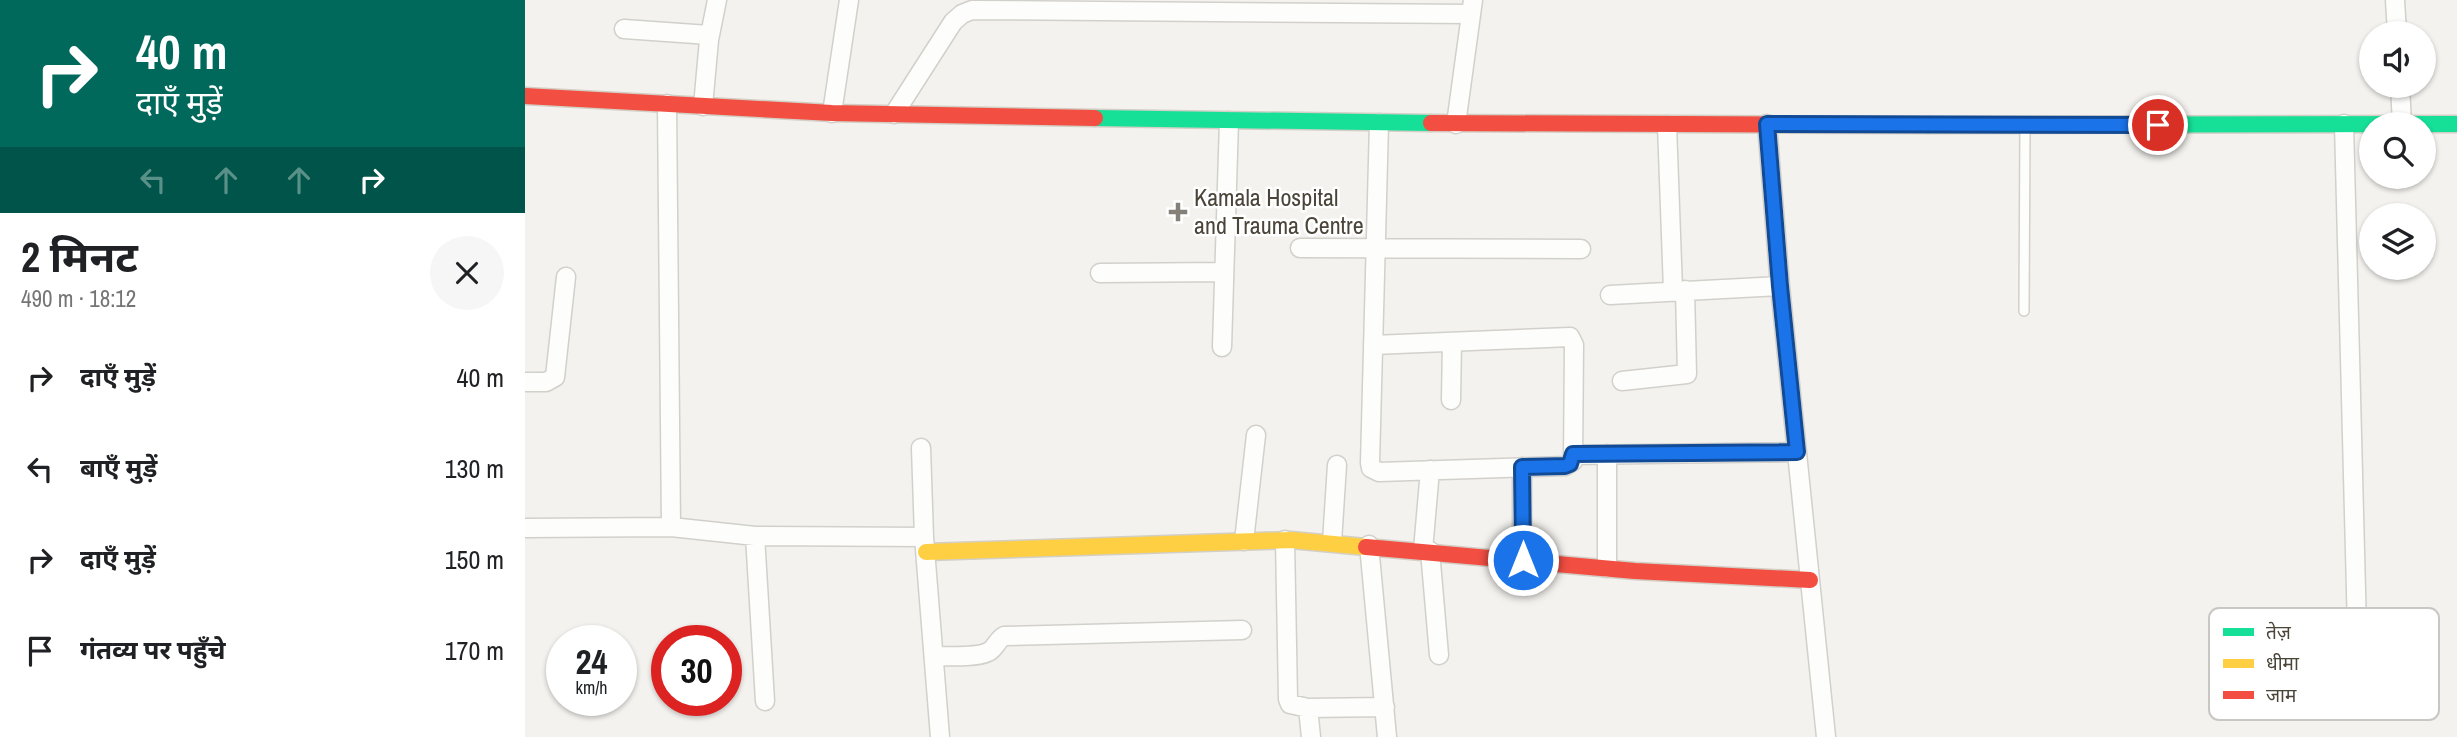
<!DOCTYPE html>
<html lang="hi">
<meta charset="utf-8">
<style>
body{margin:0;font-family:"Archivo Narrow","Noto Sans Devanagari",sans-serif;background:#f6f6f6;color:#202124;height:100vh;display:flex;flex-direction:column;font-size:26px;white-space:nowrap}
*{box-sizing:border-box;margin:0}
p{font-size:23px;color:#757577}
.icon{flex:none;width:38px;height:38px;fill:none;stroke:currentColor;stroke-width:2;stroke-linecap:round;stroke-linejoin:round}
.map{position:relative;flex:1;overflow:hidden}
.sheet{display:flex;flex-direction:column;background:#fff;width:525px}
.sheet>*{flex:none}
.hud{background:#00695c;color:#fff;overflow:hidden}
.fabs{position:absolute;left:1834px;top:21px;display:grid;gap:14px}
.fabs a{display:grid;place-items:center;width:77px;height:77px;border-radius:50%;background:#fff;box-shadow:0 2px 5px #0004;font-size:35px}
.speed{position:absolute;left:21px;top:625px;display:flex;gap:14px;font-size:35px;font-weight:700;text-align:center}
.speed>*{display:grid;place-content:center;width:91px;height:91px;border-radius:50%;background:#fff;box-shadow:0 2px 5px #0004;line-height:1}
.speed small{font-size:18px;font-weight:400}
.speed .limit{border:10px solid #d22;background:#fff;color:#111}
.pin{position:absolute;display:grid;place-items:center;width:60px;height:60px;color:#fff;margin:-30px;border:4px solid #fff;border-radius:50%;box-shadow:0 2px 7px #0007}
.me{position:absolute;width:77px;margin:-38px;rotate:0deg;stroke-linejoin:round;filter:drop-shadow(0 0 5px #0008)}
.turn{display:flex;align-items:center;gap:24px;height:147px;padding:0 21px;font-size:32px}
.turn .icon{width:91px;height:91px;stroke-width:2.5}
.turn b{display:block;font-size:49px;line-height:60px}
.lanes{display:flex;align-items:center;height:66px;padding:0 21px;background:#0003;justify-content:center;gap:35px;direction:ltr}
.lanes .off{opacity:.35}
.round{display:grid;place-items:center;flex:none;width:74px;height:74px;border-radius:37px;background:#f6f6f6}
.headline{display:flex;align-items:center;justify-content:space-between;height:119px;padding:0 21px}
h1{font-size:42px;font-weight:700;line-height:52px}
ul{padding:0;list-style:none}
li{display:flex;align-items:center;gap:21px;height:91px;padding:0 21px}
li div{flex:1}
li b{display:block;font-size:26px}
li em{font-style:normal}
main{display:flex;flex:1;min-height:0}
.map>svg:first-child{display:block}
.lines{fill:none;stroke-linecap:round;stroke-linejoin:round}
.lane-casing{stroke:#d2d0cb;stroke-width:12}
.street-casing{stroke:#d2d0cb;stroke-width:21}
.fast-casing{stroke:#d3cfc5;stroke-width:19}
.slow-casing{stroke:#d3cfc5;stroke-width:19}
.jam-casing{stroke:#d3cfc5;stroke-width:19}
.lane{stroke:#fdfdfc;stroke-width:9}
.street{stroke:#fdfdfc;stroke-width:18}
.fast{stroke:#16e098;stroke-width:16}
.slow{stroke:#ffcf43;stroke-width:16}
.jam{stroke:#f24e42;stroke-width:16}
.route-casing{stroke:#114b97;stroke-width:18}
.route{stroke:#1a73e8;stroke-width:12}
.poi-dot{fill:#868178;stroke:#fff;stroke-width:2.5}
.labels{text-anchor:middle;stroke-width:5;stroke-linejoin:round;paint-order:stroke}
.poi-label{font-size:24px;fill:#4b4439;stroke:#fff;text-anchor:start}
.key{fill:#fff;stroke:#c9c7c4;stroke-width:2}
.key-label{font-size:19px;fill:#4b4439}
</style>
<main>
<section class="sheet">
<div class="hud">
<div class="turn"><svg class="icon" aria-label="right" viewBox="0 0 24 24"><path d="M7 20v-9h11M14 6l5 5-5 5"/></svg><div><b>40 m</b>दाएँ मुड़ें</div></div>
<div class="lanes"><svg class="icon off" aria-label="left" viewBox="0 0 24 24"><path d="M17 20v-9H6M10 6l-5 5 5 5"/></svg><svg class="icon off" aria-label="ahead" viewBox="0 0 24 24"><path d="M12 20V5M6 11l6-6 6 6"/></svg><svg class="icon off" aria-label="ahead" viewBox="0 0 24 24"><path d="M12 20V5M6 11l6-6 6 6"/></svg><svg class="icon" aria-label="right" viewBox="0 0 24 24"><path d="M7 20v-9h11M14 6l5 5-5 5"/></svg></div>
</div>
<div class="headline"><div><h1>2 मिनट</h1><p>490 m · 18:12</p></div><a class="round"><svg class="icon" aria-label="close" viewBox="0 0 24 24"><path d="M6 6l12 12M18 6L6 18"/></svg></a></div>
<ul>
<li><svg class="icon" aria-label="right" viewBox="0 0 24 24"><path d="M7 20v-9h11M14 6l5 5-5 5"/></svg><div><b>दाएँ मुड़ें</b></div><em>40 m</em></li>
<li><svg class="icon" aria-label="left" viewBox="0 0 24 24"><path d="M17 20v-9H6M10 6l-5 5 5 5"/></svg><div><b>बाएँ मुड़ें</b></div><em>130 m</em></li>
<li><svg class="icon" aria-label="right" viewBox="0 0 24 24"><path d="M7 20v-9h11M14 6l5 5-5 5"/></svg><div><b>दाएँ मुड़ें</b></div><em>150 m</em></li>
<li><svg class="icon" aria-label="arrive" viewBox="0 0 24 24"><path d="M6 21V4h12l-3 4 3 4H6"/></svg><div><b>गंतव्य पर पहुँचे</b></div><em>170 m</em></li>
</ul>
</section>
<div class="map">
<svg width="1932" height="737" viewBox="0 0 1932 737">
<rect width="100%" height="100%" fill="#f4f2ee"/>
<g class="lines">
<g class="lane-casing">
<path id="lane" d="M1499 311 1500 127"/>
</g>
<g class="street-casing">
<path id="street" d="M1870 0 1872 33
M99 29 184 35
M1875 86 1877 124
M142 104 146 527
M178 106 184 40 192 0
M307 113 324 0
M369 114 428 22 437 14 447 10 946 14
M931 124 948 0
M1242 124 1255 286 1301 737
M1819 124 1832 630
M1142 125 1148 290
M775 248 1056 249
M575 273 699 272
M1085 295 1255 286
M848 345 1045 337 1049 345 1048 461 1040 466 854 472 846 468 845 463 854 123
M697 347 704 121
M1097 381 1162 374 1160 290
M0 382H21L30 377 41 277
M926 400 927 342
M396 448 399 537 415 737
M1082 454V568
M1048 455 1272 452
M997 467V560
M0 528 146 527 230 536 399 537
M230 536 240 701
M760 540 763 699 765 704 783 708 860 707
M719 541 731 435
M807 542 812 465
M844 545 862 737
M898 550 905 470
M905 551 914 655
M409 656C422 656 451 658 463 652 470 649 472 640 479 636L717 630
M783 708 786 737"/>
</g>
<g class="fast-casing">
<path id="fast" d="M570 118 906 123
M1403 125 1932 124"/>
</g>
<g class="slow-casing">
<path id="slow" d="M401 552 766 540 841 547"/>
</g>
<g class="jam-casing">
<path id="jam" d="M0 96 307 113 570 118
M906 123 1403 125
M841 547 1110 571 1285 580"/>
</g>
<use href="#lane" class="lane"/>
<use href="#street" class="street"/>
<use href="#fast" class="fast"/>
<use href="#slow" class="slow"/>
<use href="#jam" class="jam"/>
</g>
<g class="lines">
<g class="route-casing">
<path id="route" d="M998 560 997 467 1040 466 1045 464 1048 454 1272 452 1255 286 1242 124 1633 125"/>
</g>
<use href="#route" class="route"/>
</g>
<path class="poi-dot" d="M649.5 201.5h7v7h7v7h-7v7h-7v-7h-7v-7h7z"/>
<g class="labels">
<g class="poi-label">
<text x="669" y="206">Kamala Hospital<tspan x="669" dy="28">and Trauma Centre</tspan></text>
</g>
</g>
<rect x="1684" y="608" width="230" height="112" rx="10" class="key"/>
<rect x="1698" y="628" width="31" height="8" fill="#16e098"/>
<rect x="1698" y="659" width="31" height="9" fill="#ffcf43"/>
<rect x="1698" y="691" width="31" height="8" fill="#f24e42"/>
<g class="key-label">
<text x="1741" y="639">तेज़</text>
<text x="1741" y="670">धीमा</text>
<text x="1741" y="702">जाम</text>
</g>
</svg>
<div class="fabs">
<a><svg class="icon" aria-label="sound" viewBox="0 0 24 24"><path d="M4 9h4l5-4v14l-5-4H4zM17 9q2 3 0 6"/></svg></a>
<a><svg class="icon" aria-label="search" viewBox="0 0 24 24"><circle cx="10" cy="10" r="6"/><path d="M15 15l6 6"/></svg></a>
<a><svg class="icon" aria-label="layers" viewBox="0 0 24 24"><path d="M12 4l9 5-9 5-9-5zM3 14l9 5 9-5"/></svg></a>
</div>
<div class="speed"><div>24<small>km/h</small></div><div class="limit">30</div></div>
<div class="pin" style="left:1633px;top:125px;background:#d93025"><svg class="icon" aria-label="arrive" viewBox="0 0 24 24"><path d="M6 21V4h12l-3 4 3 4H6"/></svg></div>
<svg class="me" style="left:998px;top:560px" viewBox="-20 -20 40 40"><circle r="17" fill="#1a73e8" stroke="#fff" stroke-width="3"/><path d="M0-11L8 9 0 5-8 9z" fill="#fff"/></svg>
</div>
</main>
